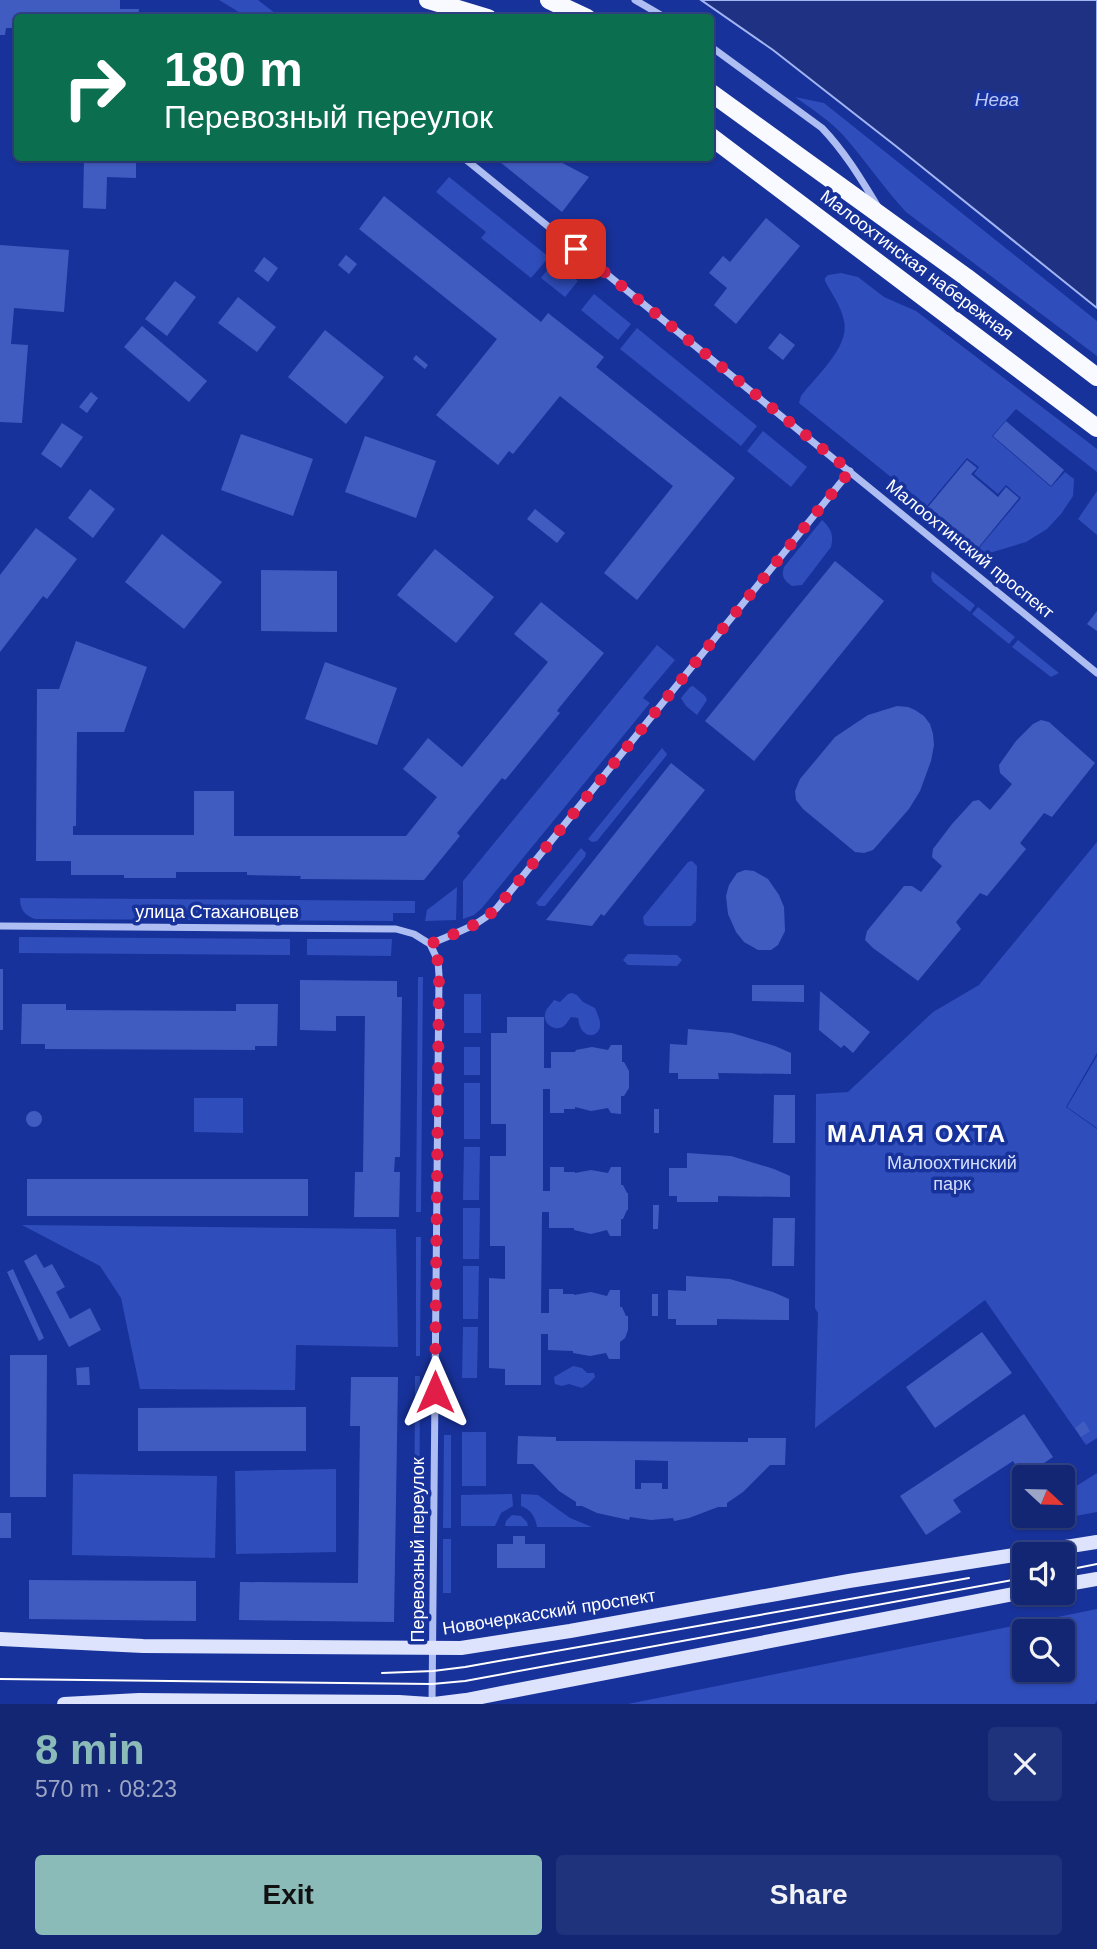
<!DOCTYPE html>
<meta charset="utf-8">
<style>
body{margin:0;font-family:Arial,sans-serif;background:#1f327c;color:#f1f3f6;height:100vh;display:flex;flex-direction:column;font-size:26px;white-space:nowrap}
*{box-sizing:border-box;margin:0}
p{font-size:23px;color:#9ca5c5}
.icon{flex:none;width:38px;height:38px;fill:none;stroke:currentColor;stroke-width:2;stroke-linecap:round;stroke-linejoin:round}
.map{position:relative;height:1704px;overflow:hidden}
.side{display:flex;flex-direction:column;background:#122674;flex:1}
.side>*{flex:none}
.hud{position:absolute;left:14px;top:14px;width:700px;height:147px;border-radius:7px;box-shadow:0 2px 5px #0004,0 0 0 2px #314386;background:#0b6e4f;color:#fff;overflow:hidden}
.needle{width:46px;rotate:112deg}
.fabs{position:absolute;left:1012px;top:1465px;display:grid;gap:14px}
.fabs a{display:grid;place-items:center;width:63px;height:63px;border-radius:7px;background:#122674;box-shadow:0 2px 5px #0004,0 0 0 2px #314386;font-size:35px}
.pin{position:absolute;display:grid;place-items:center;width:60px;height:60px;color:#fff;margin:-30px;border-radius:14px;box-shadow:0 4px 10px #0006}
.me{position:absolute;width:77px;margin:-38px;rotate:0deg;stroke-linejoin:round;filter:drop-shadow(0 0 5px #0008)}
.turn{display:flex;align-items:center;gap:24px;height:147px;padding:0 35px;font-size:32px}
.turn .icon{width:91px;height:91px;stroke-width:2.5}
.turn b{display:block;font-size:49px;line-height:60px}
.round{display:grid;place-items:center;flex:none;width:74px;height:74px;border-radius:7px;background:#1f327c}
.summary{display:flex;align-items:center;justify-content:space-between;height:119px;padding:0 35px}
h1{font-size:42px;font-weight:600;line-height:52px;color:#8bbbb9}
.primary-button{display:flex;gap:14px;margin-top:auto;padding:14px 35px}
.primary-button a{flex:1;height:80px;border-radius:7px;background:#8bbbb9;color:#111;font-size:28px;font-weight:600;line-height:80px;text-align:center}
.primary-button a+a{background:#1f327c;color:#f1f3f6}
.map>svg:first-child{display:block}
.green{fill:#2f4dbb;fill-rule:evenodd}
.water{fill:#1e3182;stroke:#a1b4f4;stroke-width:2}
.building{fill:#415cc1;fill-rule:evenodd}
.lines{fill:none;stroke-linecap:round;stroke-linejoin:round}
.street{stroke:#aebdf2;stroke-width:7}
.secondary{stroke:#dde3fc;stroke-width:14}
.primary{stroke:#f9faff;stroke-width:18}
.tram{stroke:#fff;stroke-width:2}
.route{stroke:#e11d48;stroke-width:12;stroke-dasharray:0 21.6}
.labels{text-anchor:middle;stroke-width:7;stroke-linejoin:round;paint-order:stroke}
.street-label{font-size:18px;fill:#fff;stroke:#18329b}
.park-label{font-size:18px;fill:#d6defc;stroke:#18329b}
.water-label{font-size:19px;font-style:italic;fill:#bbc8f8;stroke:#18329b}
.district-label{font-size:24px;font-weight:bold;letter-spacing:2px;fill:#fff;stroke:#18329b}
</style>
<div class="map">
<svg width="1097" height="1704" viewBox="0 0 1097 1704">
<rect width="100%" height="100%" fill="#18329b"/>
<path class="green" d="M219 0H258L280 17H247Z
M795 97 824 103 1097 321V356L906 212C883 187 865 160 843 135 829 120 812 109 795 97Z
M449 177 549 257 531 278 481 238 486 232 436 192Z
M554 261 578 281 565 297 541 278Z
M841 273 858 277 884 297 916 311 1097 449V472L1016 409 992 436 1051 487 1065 472 1074 479 1073 496 1061 514 1047 529 1026 542 986 554 979 548 1021 498 1006 485 998 494 974 474 979 467 967 458 927 506 799 403 801 396C816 376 850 347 844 321 841 306 832 294 825 281V278L828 275Z
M594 294 631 324 618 340 581 310Z
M637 328 757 426 741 446 620 349Z
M763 431 807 467 791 487 747 451Z
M1097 491V535L1078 519Z
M822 520C831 528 834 535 831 547L802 585 792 586C784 580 781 577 784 567Z
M932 571 975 605 970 612 933 582 931 577Z
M978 607 1015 637 1009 644 972 614Z
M1018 640 1059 673 1051 677 1012 647Z
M657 645 675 660 643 698 650 703 482 908 474 915 463 919V881Z
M693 686 705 696 707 700 697 715 686 706 681 698 690 687Z
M662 748 667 754 666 756 597 841 592 842 588 839Z
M1097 842V1053L1066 1107 1097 1129V1438L1086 1445 985 1300 815 1428 818 1313 815 1308 816 1094 848 1092 933 1012 979 985Z
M581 848 586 853 585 857 545 906H539L536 903Z
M692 861 697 866 696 921 691 926H647L644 924 643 917 688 862Z
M457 887 456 920 425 921 427 910Z
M20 898 415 901V913H393V921L35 919C24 915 20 909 20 898Z
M19 937 290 939V955L19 953Z
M307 939H392L391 956 307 955Z
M628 954 677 955 682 960 677 966 628 965 623 960Z
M418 977H423L421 1212H416Z
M572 993 577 995 583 1002 595 1008C597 1013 600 1019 600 1024 601 1032 592 1039 585 1033 580 1030 579 1023 578 1018L571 1017C570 1018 566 1025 564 1026 556 1032 543 1025 545 1014 546 1008 551 1005 554 1000L560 1002 568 994Z
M464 994H481V1033H464Z
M464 1047H480V1075H464Z
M1097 1056V1128L1067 1107Z
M464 1083H480V1139H464Z
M194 1098H243V1133L194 1132Z
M464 1147H480L479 1200H463Z
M463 1208H480L479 1259H463Z
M22 1225 396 1229 398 1347 296 1345 295 1390 140 1389 121 1298 100 1266Z
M416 1237H421L420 1356H416Z
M463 1266H479L478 1319H463Z
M463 1327H478L477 1378H462Z
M573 1366 582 1368 587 1373H594L595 1377 588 1384 582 1388 569 1384 562 1386 555 1384 554 1377Z
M415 1376H420L419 1588H414Z
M462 1432H486V1486H462Z
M444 1435H451V1528H443Z
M336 1469V1552L236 1554 235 1471Z
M1097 1473V1512L1027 1525 1026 1520 1031 1516H1062V1495Z
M73 1474 217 1476 215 1558 72 1555Z
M512 1494 513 1506 501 1513 495 1526H461V1495Z
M521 1494 538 1495 570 1518 592 1527H537C535 1516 531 1510 521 1506Z
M512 1515 521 1516 527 1522 528 1526H505L506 1521Z
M443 1539H451V1593H443Z
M1097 1609V1700L1095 1704H628ZM1024 1631H1062V1670H1024Z"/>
<path class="water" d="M701 0H1097V308L897 147 773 50Z"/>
<path class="building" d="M0 0H120V9H139L138 18H18V28H6L5 35H0Z
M84 158H136V178L107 177 106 209 83 208Z
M495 158H553L589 177 562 212Z
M384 196 541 322 548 313 604 357 596 367 735 478 637 600 604 573 673 486 560 396 513 454 509 451 498 465 436 415 497 339 359 229Z
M766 218 800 246 736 324 714 305 727 288 709 273 723 256 730 262Z
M0 245 69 250 64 312 14 308 11 344 28 345 22 423 0 422Z
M346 255 357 264 349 274 338 265Z
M264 257 278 268 268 282 254 271Z
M175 281 196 297 167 336 145 319Z
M238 297 276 327 257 352 218 323Z
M142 326 207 381 189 402 124 347Z
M325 330 384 377 346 424 288 377Z
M780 333 795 345 783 360 768 348Z
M416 355 428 365 425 369 413 359Z
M91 392 98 398 87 413 79 407Z
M1006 421 1064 470 1051 486 993 436Z
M62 423 83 437 61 468 41 454Z
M241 434 313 459 293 516 221 490Z
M365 436 436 461 416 518 345 492Z
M967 460 977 468 971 474 998 497 1006 487 1019 498 978 548 928 507Z
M90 489 115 509 93 538 68 518Z
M535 509 565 533 557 543 527 519Z
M36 528 77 559 47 599 43 596 0 652V575Z
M162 534 222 582 184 629 125 582Z
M435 549 494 597 456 643 397 595Z
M835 561 884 601 754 761 705 721Z
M261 570 337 571V632L261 631Z
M541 602 604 653 559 708 557 711 560 713 507 778 505 780 502 778 457 833 460 836 424 880 300 879 301 876 247 875V872H176V878H124V875H71V861H36L37 689H59L76 641 147 667 124 732H77L76 826H73V835H194V791H234V836H406L437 797 403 769 428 738 462 767 548 662 514 634Z
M1097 611V631L1087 624Z
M325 662 397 688 377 745 305 719Z
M897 706 908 707 915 710 924 716 930 724 933 734 934 745 931 761 920 791 909 809 873 850 864 853 855 852 803 809 796 800 795 791 800 779 835 737 868 715Z
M1041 720 1049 722 1095 763 1052 817 1044 813 1020 843 1026 849 987 896 980 893 956 922 961 929 918 981 873 948 865 940 867 931 904 886H912L921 892 942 866 932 857 933 849 952 824 973 801 979 800 990 810 1012 784 1000 773 999 765 1016 741 1033 724Z
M671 763 705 790 604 916 601 914 592 926 546 920Z
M745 870 754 871 768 879 779 895 784 907 785 931 778 945 771 950H758L744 942 736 932 728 914 726 896 729 885 737 873Z
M0 969H3V1030H0Z
M300 980 397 981V997H402L400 1157H395L394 1172H400L399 1217H354L355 1172H363L365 1016H336V1031L300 1030Z
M752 985H804V1002L752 1001Z
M820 991 870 1032 853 1053 844 1045 841 1048 819 1030Z
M22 1004H66V1010L236 1011V1004H278L277 1046H255V1050L45 1049V1044H21Z
M507 1017H544V1068H551V1052H575L576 1050 592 1047 608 1050 611 1045H622V1062H624L629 1071V1088L624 1096H621V1114L611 1113 608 1108 591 1111 575 1107V1109H564V1113H550V1089H543V1191H550V1167H564V1172H575V1173L591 1170 608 1173 611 1167H621V1185H623L627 1193H628V1210H627L623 1219H621V1236H610L607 1230 591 1234 574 1230V1228H549V1212H542L541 1313H549V1289H563V1294H574V1295L591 1292 607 1296 610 1290H620V1307H622L626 1316H628V1330L625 1338 620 1342V1359H609L606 1353 590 1356 573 1353V1351L548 1350V1334H541V1385H505V1369L489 1368V1278L505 1279V1246H490V1156H506V1124H491V1033H507Z
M688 1029 732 1033 775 1046 791 1053V1074L718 1073 719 1079H678V1073H669L670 1044 687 1045Z
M774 1095H795V1143H773Z
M654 1109H659V1133H654Z
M26 1119a8 8 0 1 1 16 0a8 8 0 1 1-16 0Z
M687 1153 731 1156 774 1169 790 1176V1197L718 1196V1202H677V1196H669V1168H687Z
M27 1179H308V1216H27Z
M653 1205H659L658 1229H653Z
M773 1218H795L794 1266H772Z
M36 1254 44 1268 52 1264 65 1287 56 1292 70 1319 90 1308 101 1330 69 1347 24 1261Z
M13 1269 44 1338 39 1341 7 1272Z
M686 1276 730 1279 773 1292 789 1299V1320L717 1319V1325H676V1319H668V1290L686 1291Z
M652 1294H658V1316H652Z
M982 1332 1012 1373 935 1428 906 1387Z
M10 1355H47L46 1497H10Z
M89 1367 90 1385H77L76 1368Z
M351 1377H398L394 1622 239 1620 240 1582 358 1583 360 1426H350Z
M306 1407V1451H138V1408Z
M1024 1414 1053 1457 1023 1477 1013 1461 953 1500 961 1512 926 1535 900 1496Z
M1084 1421 1090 1431 1081 1437 1075 1428Z
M518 1436 556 1437V1441H588L748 1442V1438H786L785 1465H770L743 1492 727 1503V1507H718L689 1518 674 1521 673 1518 651 1520 630 1517 629 1520 597 1513 582 1506H576V1502L559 1491 533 1464H517ZM635 1460 668 1461V1489H662V1483H641V1489H635Z
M0 1513H11V1538H0Z
M513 1536H525V1544H545V1568H497V1544H513Z
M29 1580 196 1581V1621L29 1619Z"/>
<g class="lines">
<path class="street" d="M635 0 666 18
M710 46 822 128C845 152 861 179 878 207
M464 158 1097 673
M0 926 396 929 414 934 430 944
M430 944 438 961 439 975 432 1704
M430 944C455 933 477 927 497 908L850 471"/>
<path class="secondary" d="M1062 1585 1097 1579
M0 1639 143 1646 461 1648 570 1631 849 1581 1097 1542
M64 1704 139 1700 399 1702 429 1704
M434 1704 466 1700 1024 1592"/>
<path class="primary" d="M428 0 488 18
M549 0 587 18
M710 92 966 277 1097 377
M710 136 1097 428"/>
<path class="tram" d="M1062 1571 1097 1564
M382 1673 433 1671 465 1667 969 1578
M0 1679 432 1684 465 1681 1024 1578"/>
</g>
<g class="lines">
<path class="route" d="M435 1392 439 975 438 961 430 944C455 933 477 927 497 908L850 471 576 249"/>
</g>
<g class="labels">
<g class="street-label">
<text transform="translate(917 265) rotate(37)" y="6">Малоохтинская набережная</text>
<text transform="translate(970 549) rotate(39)" y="6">Малоохтинский проспект</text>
<text x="217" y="918">улица Стахановцев</text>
<text transform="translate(418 1550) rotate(-90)" y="6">Перевозный переулок</text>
<text transform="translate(549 1612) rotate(-9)" y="6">Новочеркасский проспект</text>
</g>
<g class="park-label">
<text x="952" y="1169">Малоохтинский<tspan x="952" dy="21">парк</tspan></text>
</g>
<g class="water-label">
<text x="997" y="106">Нева</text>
</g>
<g class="district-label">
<text x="917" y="1142">МАЛАЯ ОХТА</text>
</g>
</g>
</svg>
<div class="fabs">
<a><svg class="needle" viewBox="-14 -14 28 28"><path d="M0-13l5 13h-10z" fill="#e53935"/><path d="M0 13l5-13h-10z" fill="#9ca5c5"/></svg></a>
<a><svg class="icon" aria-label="sound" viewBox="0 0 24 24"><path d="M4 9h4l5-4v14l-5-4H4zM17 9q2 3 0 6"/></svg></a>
<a><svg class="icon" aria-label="search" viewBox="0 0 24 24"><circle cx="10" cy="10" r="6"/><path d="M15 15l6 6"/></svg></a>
</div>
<div class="pin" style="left:576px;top:249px;background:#d93025"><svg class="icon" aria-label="arrive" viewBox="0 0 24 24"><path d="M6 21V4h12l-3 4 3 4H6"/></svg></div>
<svg class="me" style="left:435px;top:1392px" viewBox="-20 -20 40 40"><path d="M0-17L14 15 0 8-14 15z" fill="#e11d48" stroke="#fff" stroke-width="4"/></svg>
<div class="hud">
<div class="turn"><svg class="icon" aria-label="right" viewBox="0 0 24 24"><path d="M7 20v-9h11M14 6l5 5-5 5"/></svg><div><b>180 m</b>Перевозный переулок</div></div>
</div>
</div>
<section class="side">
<div class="summary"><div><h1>8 min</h1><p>570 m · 08:23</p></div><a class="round"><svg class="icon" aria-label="close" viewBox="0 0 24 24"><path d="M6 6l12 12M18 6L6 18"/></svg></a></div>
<div class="primary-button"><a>Exit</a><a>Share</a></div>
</section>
